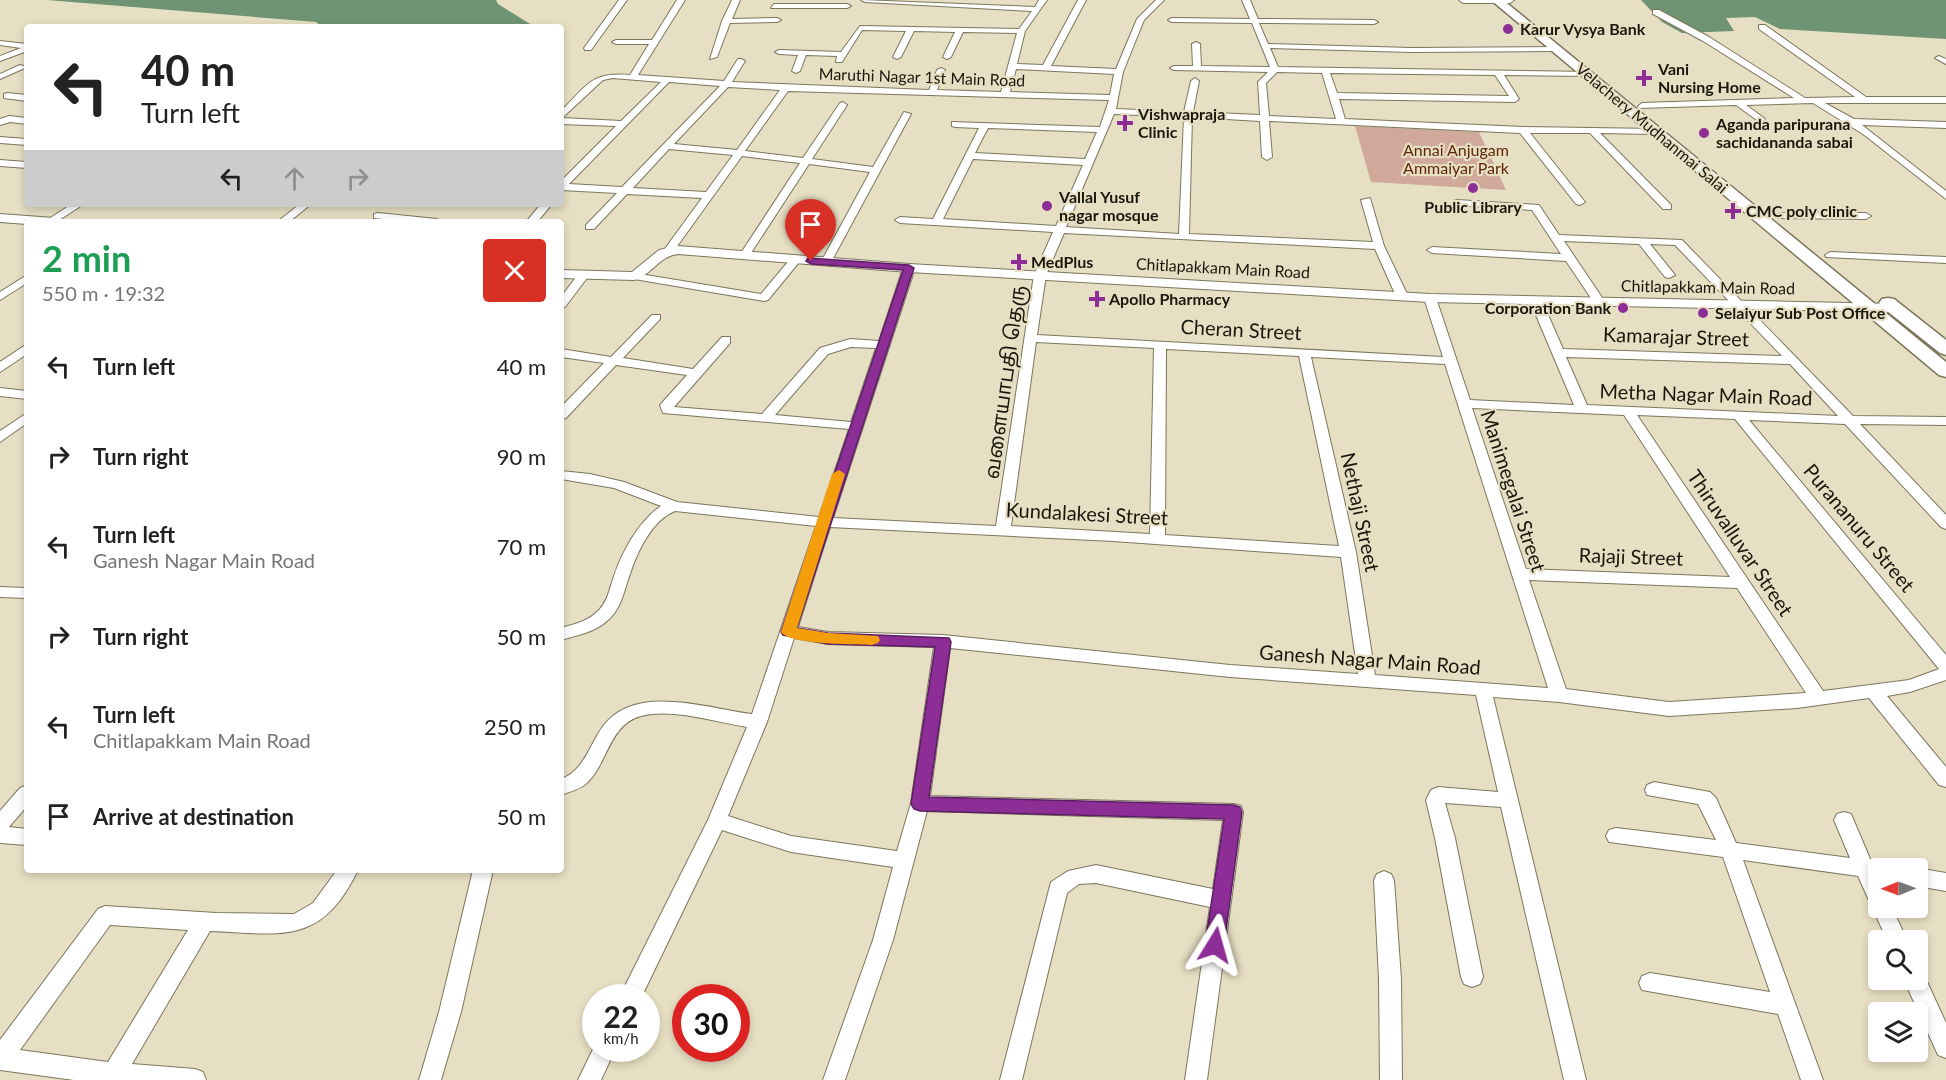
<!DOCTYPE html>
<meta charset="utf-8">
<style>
body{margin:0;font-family:Lato,"Noto Sans Tamil",sans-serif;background:#f2f2f2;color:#222;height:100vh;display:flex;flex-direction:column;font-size:22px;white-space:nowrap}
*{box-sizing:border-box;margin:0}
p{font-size:20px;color:#767676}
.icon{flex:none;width:33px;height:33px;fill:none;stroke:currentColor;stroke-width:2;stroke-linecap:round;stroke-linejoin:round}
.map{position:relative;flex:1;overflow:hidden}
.side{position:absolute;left:24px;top:219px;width:540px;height:654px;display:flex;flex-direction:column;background:#fff;border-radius:6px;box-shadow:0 3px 9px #0003}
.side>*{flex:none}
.guide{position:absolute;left:24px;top:24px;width:540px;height:183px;border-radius:6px;box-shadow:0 3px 9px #0003;background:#fff;color:#222;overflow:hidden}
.needle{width:39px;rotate:269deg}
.tools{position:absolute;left:1868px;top:858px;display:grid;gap:12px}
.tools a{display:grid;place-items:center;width:60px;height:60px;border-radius:6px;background:#fff;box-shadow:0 3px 9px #0003;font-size:30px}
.speed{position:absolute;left:582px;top:984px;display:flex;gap:12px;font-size:30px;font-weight:700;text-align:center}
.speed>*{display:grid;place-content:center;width:78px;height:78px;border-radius:50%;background:#fff;box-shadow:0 3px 9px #0003;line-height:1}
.speed small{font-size:15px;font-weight:400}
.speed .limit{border:9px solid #d22;background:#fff;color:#111}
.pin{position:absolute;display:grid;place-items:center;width:51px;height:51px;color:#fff;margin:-62px -26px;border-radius:50% 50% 50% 0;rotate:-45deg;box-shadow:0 0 6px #0007}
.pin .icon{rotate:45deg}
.me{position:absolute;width:66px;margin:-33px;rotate:8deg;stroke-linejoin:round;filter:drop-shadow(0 0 4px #0008)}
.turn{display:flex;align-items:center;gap:21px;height:126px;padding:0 18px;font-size:27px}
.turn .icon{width:78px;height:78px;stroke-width:2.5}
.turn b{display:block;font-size:42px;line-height:51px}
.lanes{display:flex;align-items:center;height:57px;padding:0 18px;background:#0003;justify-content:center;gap:30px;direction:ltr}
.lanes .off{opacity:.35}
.round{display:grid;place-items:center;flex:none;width:63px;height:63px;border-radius:6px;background:#f2f2f2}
.overview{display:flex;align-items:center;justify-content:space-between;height:102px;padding:0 18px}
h1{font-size:36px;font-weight:700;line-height:45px;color:#1e9e55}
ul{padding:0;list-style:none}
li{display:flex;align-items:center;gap:18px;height:90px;padding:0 18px}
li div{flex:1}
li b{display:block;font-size:22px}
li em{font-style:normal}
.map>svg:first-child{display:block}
.green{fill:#d0a99a}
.water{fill:#6f9473}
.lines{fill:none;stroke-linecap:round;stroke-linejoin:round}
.minor-casing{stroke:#7c765d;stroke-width:2}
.tertiary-casing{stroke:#7c765d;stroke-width:2}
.primary-casing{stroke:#7c765d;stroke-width:3}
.minor{fill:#fff;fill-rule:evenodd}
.tertiary{fill:#fff;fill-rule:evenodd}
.primary{fill:#fff;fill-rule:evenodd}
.route{fill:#8d2e97;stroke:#5c1e62;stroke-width:1.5}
.slow{fill:#f59e0b}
.poi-dot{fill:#8d2e97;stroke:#e7dfc3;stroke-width:2}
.labels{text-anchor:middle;stroke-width:4.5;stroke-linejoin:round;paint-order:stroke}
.far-poi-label{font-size:16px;font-weight:bold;fill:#1a170d;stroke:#e7dfc3;text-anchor:start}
.far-street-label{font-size:16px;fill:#1a170d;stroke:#e7dfc3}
.far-park-label{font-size:16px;fill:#612609;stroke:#e7dfc3}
.street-label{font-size:20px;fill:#1a170d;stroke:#e7dfc3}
</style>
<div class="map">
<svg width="1946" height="1080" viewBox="0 0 1946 1080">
<rect width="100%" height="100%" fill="#e7dfc3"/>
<path class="green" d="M1355 126 1479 132 1506 190 1371 182Z"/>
<path class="water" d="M47 0H496L498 4 535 27H323L316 22Z
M1641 0H1946V39L1780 29 1755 17 1726 18 1734 31 1682 33 1662 22Z"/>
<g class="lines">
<g class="minor-casing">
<path id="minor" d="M619 0H627L591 50H585L584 48Z
M677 0H685L638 75 724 81 738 59H741L745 61 732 82 929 90 937 70 941 68 945 70 937 90 1001 92 1017 33 963 32 951 57 947 59 943 57 955 32 914 31 901 57 897 59 893 57 906 31 862 30 842 62H836L837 56 806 55 800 71 796 73 792 71 798 55 779 54 775 52 779 50 841 52 860 26 1019 29 1032 11 865 2 861 0 1035 7 1039 0H1047L1025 31 1017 64 1043 65 1078 0H1086L1051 66 1116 69 1137 19 1156 0H1164L1144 20 1123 72 1116 109 1184 112 1191 81 1195 78 1199 81 1193 112 1260 115 1258 82 1268 72 1174 70 1170 68 1174 66H1193L1192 44 1196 42 1200 44 1201 66 1270 67 1252 23 1172 22 1168 20 1172 18 1250 19 1242 0H1250L1258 19 1374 20 1378 22 1374 24 1259 23 1268 44 1411 48 1560 47V51H1557L1411 52 1270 48 1278 67 1590 72V76H1587L1504 75 1519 99 1515 102 1339 99 1345 119 1523 127 1656 129 1658 131 1653 134 1600 133 1671 205V209H1663L1590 133H1530L1585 202 1580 205 1576 204 1520 133 1269 121 1272 157 1267 160 1262 157 1260 121 1192 117 1189 234 1373 242 1361 200 1370 198 1384 246 1408 296 1406 298H1398L1396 296 1375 249 1064 233 1046 275 1037 335 1443 357 1424 298 1430 295 1436 298 1470 400 1574 405 1530 301 1532 299H1540L1542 301 1563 349 1782 356 1675 245 1650 244 1675 275 1669 278 1665 277 1639 244 1564 241 1605 302 1599 305 1595 304 1566 261 1432 253 1427 250 1432 247 1561 254 1532 210 1453 205V201L1457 200 1539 205 1559 235 1682 240 1853 416 1946 417V425L1860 424 1946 515V529L1941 527 1845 424 1749 420 1946 655V680L1910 692 1887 696 1946 767V787L1939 785 1869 698 1797 708 1669 716 1559 702 1493 697 1586 1080H1564L1501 807 1445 803 1455 838 1483 977 1480 984 1472 987 1464 984 1461 977 1435 838 1426 800 1431 790 1438 787 1498 792 1476 695 1230 677 950 648 930 796 1234 804 1241 806 1243 812 1207 1080H1185L1210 907 1096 883 1079 884 1067 893 1022 1080H1000L1051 882 1068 871 1096 865 1213 889 1223 820 927 811 893 940 845 1080H823L873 940 893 867 791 852 722 830 641 998H619L708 820 747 727C714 722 674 708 641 716 607 725 608 768 583 786 577 790 568 792 561 795V779C581 772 588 751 598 734 628 680 703 708 752 714L816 526 675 511C652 520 637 552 630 574 624 590 622 608 608 620 596 632 577 635 561 640V628C575 624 589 621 599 610 608 601 610 587 614 576 623 550 639 521 661 506L614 488 561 479V471L590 474 624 482 677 502 819 517 849 429 663 413 660 405 687 375 616 365 566 418 561 419V407L604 363 561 357V349L611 357 652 315H660V319L623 358 693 369 722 337H730V343L674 407 762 414 820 348 850 339 879 341 903 268 909 265 913 266 915 268 833 518 996 526 1034 275 1053 232 900 223 895 220 900 217 933 219 979 128 955 127 952 126V122L1100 127 1109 100 788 91 745 151 803 158 840 103 843 102 847 105 812 159 873 167 904 112 911 114 830 264H822L821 262 870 172 809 164 749 256 744 259 739 256 800 163 742 156 673 252 669 253 664 250 702 198 627 194 594 229H586V225L617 193 561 190V181L616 126 561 124V111C588 85 590 72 630 75L649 44H616L612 42 616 40H652ZM1016 69 1114 74 1110 95 1010 92ZM1277 72 1322 73 1336 119 1269 116 1266 83ZM1330 73 1495 75 1509 96 1337 93ZM613 78 661 82 621 121 562 118 603 80ZM669 82 720 86 622 187 569 184ZM728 87 780 90 737 150 674 144ZM1114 114 1184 117 1179 234 1066 227ZM988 128 1097 132 1085 159 975 153ZM669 149 733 155 706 192 633 188ZM973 159 1083 165 1056 226 943 219ZM1036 342 1154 348 1150 534 1011 526ZM851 347 876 348 851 422 775 415 828 354ZM1166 349 1299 356 1339 546 1165 535ZM1311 357 1445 364 1548 688 1375 675 1356 552ZM1566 357 1790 364 1838 416 1587 405ZM1472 408 1624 415 1730 577 1526 569ZM1637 415 1735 419 1939 669 1909 680 1823 691ZM830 527 1113 541 1341 557 1358 674 1230 665 943 635 828 632 798 627ZM1529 580 1737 588 1806 693 1669 702 1566 689ZM794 638 828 644 934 647 911 803 897 851 791 836 728 816 767 722Z
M732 0H740L732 19 777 18 781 20 777 22 730 23 717 57 710 59 722 21Z
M774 4H847L851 6 847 8H771Z
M1653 10H1659L1709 37 1805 98 1855 97 1759 29V25H1765L1866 97H1946V103H1825L1854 119 1946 122V128L1862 125 1946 191V199L1863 134 1813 103 1746 105 1764 118 1765 120 1761 123 1736 105 1639 108 1638 106 1642 103 1794 98 1703 41 1653 14Z
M0 41 27 44V51L0 61V56L21 48 0 45Z
M1939 56 1946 59V64L1935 58Z
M20 65 27 67 0 79V74Z
M7 93 27 95V101L4 98V94Z
M9 116 27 118V124L10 122 0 125V119Z
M0 137 27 139V145L0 143Z
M0 160 27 162V168L0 166Z
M72 204H84L56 222H44Z
M300 204H311L289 222H277Z
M541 204H552L537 222H526Z
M378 213 437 219 442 222H406L374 218V214Z
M1782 213H1866L1871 216 1866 219 1778 218V214Z
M1830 252 1946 257V263L1826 257 1825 255Z
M796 256 800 257V261L768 300 764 301 634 279 628 276 634 273 761 294 792 257Z
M584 271 590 274 565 307 561 308V297L580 272Z
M27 275V283L0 300V292Z
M27 344V354L0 372V362Z
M0 388 27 391V399L0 396Z
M27 413V423L0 442V431Z
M0 587 27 588V598L0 597Z
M1654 782 1710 792 1716 798 1736 843 1850 858 1834 820 1837 814 1844 812 1851 814 1871 861 1885 864 1887 868H1878V908H1892L1907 940H1887L1858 876 1743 860 1823 1080H1801L1778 1014 1642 990 1639 983 1642 976 1650 973 1770 992 1723 857 1609 842 1606 836 1609 830 1616 828 1716 840 1698 804 1647 795 1645 790 1647 785Z
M27 785V806L9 827 27 829V845L0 843V811L20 788Z
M1917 868 1946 873V891L1917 886Z
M337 870H358C321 946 283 934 210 931L132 1064 195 1069 203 1072 206 1080H74L0 1070V1040L98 909 105 906 216 913 294 914 313 903ZM110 925 188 930 108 1062 20 1050Z
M473 870H493L461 1012 441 1080H419L439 1012Z
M1384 871 1391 874 1394 880 1401 979 1402 1080H1380L1379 979 1374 880 1377 874Z
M1917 971 1923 973 1946 1023V1058L1938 1055 1904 980H1917Z
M596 1043V1048H616L601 1080H578Z"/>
</g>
<g class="tertiary-casing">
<path id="tertiary" d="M1459 0H1514L1510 3H1463Z
M0 214 54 218 60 222 27 224 0 222Z
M678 246 909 264 1430 294 1894 304 1901 308 1894 312 1430 302 909 272 678 254C659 256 652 275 634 280L561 278V270L632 272 659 250Z"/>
</g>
<g class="primary-casing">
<path id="primary" d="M1491 0H1503L1946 362V377L1939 375Z
M1888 298 1894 299 1946 340V355L1940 353 1882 307 1879 303 1882 299Z"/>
</g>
<use href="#minor" class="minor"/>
<use href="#tertiary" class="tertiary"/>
<use href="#primary" class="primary"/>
</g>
<path class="route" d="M808 258 909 265 914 268 797 628 828 633 949 638 951 642 929 797 1234 805 1240 807 1242 812 1224 945 1221 951 1215 954 1208 951 1205 945 1224 819 920 811 914 809 911 804 935 647 828 644 783 635 781 632 903 270 811 264 806 261Z"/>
<path class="slow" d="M839 470 845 474 797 628 828 633 878 636 880 640 878 643 872 645C855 644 790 645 781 632L832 474Z"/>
<g class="poi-dot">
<circle cx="1508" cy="29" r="6"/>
<path d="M1641 69h6v6h6v6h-6v6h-6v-6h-6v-6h6z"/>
<path d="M1122 114h6v6h6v6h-6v6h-6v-6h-6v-6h6z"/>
<circle cx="1704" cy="133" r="6"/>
<circle cx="1473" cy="188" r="6"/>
<circle cx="1047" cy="206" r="6"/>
<path d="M1730 202h6v6h6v6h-6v6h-6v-6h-6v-6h6z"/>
<path d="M1016 253h6v6h6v6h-6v6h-6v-6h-6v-6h6z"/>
<path d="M1094 290h6v6h6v6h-6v6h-6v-6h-6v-6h6z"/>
<circle cx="1623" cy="308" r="6"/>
<circle cx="1703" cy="313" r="6"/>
</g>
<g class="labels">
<g class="far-poi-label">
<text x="1520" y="35">Karur Vysya Bank</text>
<text x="1658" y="75">Vani<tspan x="1658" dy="18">Nursing Home</tspan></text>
<text x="1138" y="120">Vishwapraja<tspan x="1138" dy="18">Clinic</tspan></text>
<text x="1716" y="130">Aganda paripurana<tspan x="1716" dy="18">sachidananda sabai</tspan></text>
<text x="1059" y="203">Vallal Yusuf<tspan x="1059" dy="18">nagar mosque</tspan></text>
<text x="1473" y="213" text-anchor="middle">Public Library</text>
<text x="1746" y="217">CMC poly clinic</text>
<text x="1031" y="268">MedPlus</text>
<text x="1109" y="305">Apollo Pharmacy</text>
<text x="1611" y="314" text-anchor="end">Corporation Bank</text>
<text x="1715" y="319">Selaiyur Sub Post Office</text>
</g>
<g class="far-street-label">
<text transform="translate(922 77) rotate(2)" y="6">Maruthi Nagar 1st Main Road</text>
<text transform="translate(1652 128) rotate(40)" y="6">Velachery Mudhanmai Salai</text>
<text transform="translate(1223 268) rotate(3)" y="6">Chitlapakkam Main Road</text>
<text transform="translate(1708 287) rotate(1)" y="6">Chitlapakkam Main Road</text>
</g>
<g class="far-park-label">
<text x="1456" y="156">Annai Anjugam<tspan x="1456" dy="18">Ammaiyar Park</tspan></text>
</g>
<g class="street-label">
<text transform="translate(1241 330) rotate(3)" y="7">Cheran Street</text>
<text transform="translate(1676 337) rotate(2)" y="7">Kamarajar Street</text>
<text transform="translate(1005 382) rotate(-82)" y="7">வளையாபதி தெரு</text>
<text transform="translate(1706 395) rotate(2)" y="7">Metha Nagar Main Road</text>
<text transform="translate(1513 491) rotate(72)" y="7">Manimegalai Street</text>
<text transform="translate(1360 512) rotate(78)" y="7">Nethaji Street</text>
<text transform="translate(1087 514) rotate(3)" y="7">Kundalakesi Street</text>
<text transform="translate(1859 528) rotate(50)" y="7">Purananuru Street</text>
<text transform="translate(1740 543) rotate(56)" y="7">Thiruvalluvar Street</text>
<text transform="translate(1631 557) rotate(2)" y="7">Rajaji Street</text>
<text transform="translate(1370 660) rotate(4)" y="7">Ganesh Nagar Main Road</text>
</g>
</g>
</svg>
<div class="tools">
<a><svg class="needle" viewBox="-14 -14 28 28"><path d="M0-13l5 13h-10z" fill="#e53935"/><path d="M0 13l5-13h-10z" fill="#767676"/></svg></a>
<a><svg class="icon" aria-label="search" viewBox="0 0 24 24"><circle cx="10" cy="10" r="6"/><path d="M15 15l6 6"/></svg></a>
<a><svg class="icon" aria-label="layers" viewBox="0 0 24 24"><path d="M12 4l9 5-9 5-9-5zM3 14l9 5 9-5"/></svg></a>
</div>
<div class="speed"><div>22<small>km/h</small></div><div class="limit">30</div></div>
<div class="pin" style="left:811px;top:261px;background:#d93025"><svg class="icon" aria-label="arrive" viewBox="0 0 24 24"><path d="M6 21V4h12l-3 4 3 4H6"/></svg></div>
<svg class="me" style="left:1215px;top:945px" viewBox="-20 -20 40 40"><path d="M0-17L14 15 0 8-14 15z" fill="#8d2e97" stroke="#fff" stroke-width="4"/></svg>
<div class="guide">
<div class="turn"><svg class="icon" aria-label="left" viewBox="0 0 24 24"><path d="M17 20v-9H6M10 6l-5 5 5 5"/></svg><div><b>40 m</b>Turn left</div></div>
<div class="lanes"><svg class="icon" aria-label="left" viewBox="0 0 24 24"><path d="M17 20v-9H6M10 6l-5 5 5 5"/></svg><svg class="icon off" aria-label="ahead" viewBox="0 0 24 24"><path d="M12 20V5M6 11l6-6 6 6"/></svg><svg class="icon off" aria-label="right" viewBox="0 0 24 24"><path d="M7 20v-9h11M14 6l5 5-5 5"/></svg></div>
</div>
<section class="side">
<div class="overview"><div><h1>2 min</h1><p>550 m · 19:32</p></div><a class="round" style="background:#d93025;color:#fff"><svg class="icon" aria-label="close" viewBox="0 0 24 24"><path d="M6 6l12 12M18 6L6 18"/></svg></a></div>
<ul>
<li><svg class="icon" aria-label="left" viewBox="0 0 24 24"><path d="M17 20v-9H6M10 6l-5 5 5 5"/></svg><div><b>Turn left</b></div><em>40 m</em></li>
<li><svg class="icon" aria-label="right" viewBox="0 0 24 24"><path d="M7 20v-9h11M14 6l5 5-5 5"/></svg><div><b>Turn right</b></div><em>90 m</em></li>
<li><svg class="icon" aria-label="left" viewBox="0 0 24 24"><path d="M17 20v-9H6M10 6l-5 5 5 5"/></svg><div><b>Turn left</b><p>Ganesh Nagar Main Road</p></div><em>70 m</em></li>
<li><svg class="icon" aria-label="right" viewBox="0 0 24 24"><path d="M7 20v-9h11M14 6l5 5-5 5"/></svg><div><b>Turn right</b></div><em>50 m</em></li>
<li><svg class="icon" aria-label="left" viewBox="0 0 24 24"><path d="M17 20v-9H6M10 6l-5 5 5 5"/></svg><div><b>Turn left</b><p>Chitlapakkam Main Road</p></div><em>250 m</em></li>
<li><svg class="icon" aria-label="arrive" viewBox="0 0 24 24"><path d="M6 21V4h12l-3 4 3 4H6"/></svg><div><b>Arrive at destination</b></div><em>50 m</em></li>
</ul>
</section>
</div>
